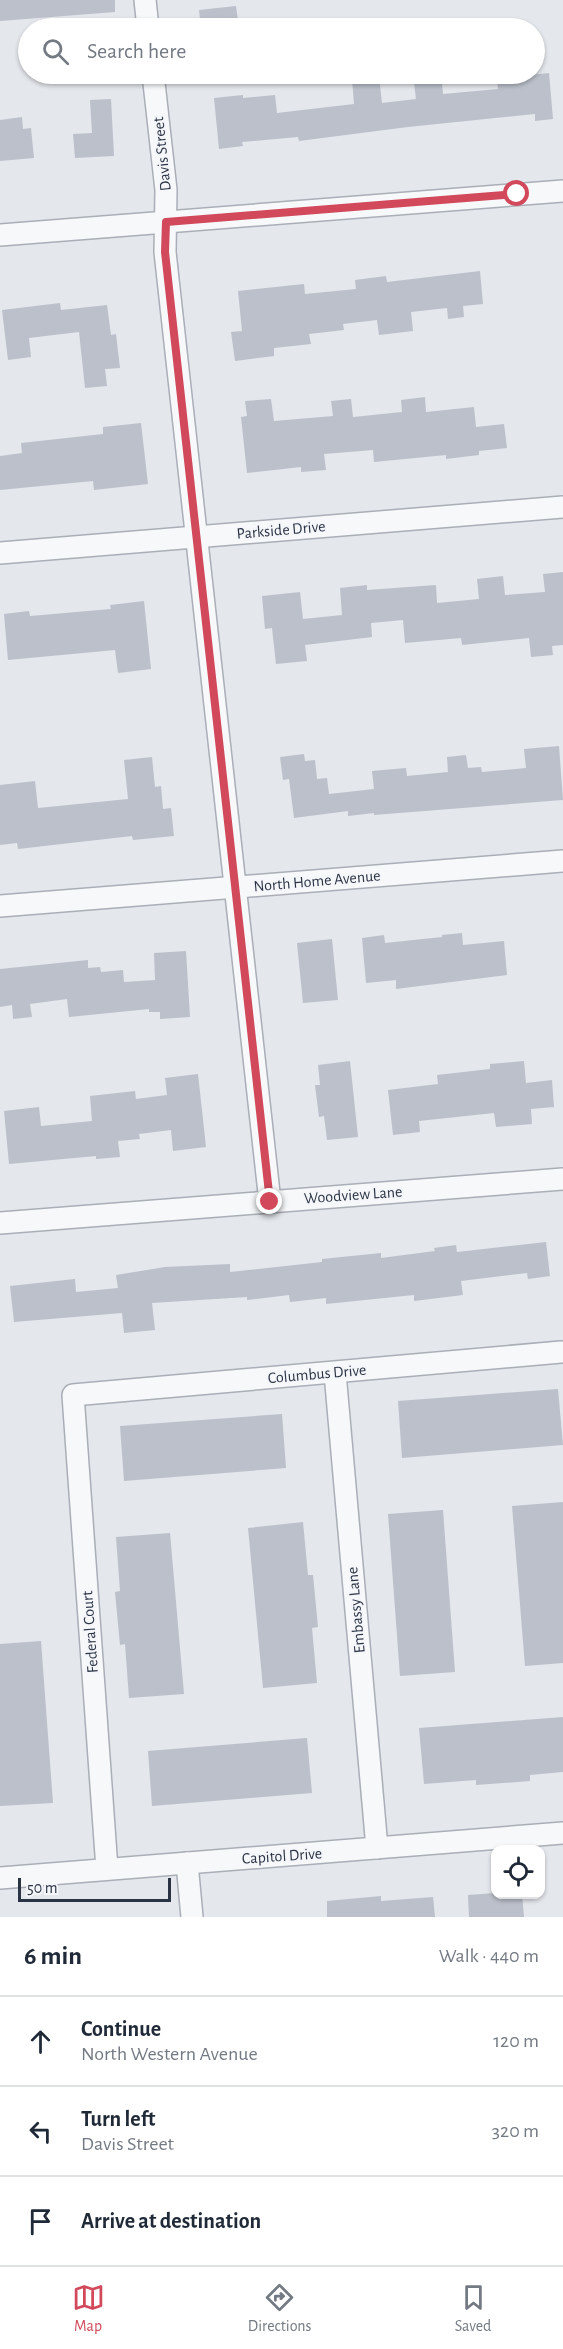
<!DOCTYPE html>
<html lang="en">
<head>
<meta charset="utf-8">
<style>
  :root { --surface:#fff; --page:#f2f2f3; --text:#1f2937; --muted:#747a83; --line:#e0e1e3; --accent:#d1495b }
  body { margin:0; font-family:"Alegreya Sans",sans-serif; background:var(--page); color:var(--text) }
  .controls { position:absolute; right:18px; bottom:18px; display:grid; overflow:hidden; border-radius:12px; box-shadow:0 2px 4px #0004 }
  .controls button { width:54px; height:54px; display:grid; place-items:center; padding:0; border:0; border-bottom:2px solid var(--line); background:var(--surface); color:var(--text); font:30px sans-serif }
  .scale { position:absolute; left:18px; bottom:15px; width:153px; box-sizing:border-box; padding-left:6px; border:3px solid #2b3445; border-top:0; font-size:16px; line-height:21px; white-space:nowrap; color:#2b3445; -webkit-text-stroke:4px #f4f6f9; paint-order:stroke }
  .stop { position:absolute; width:18px; height:18px; margin:-14px; border:4px solid #d1495b; border-radius:50%; background:#fff }
  .stop.end { background:#d1495b; border-color:#fff; box-shadow:0 2px 6px #0008 }
  .list { margin:0; padding:0; list-style:none }
  h2 { display:flex; justify-content:space-between; align-items:center; height:78px; margin:0; padding:0 24px; font-size:26px }
  h2 small { font-size:20px; font-weight:400; color:var(--muted) }
  .list li { display:grid; grid-template-columns:39px 1fr auto; gap:18px; align-items:center; box-sizing:border-box; height:90px; padding:0 24px; border-top:2px solid var(--line) }
  .list b { display:block; font-size:22px; white-space:nowrap }
  .list p { margin:0; font-size:20px; white-space:nowrap; color:var(--muted) }
  .list em { font-size:20px; font-style:normal; color:var(--muted) }
  .icon { flex:none; width:33px; height:33px; fill:none; stroke:currentColor; stroke-width:2; stroke-linecap:round; stroke-linejoin:round }
  .map { position:relative; flex:none; width:563px; height:1917px; overflow:hidden }
  .search { position:absolute; background:var(--surface); box-shadow:0 2px 4px #0004; left:18px; right:18px; top:18px; height:66px; display:flex; align-items:center; gap:15px; box-sizing:border-box; padding:0 21px; border-radius:33px; color:var(--muted); font-size:22px }
  .sheet { height:348px; background:var(--surface) }
  nav { display:flex; justify-content:space-around; align-items:center; box-sizing:border-box; height:84px; border-top:2px solid var(--line); background:var(--surface); font-size:16px; color:var(--muted) }
  nav a { display:grid; justify-items:center; gap:3px }
  nav .on { color:var(--accent) }
  .map>svg:first-child { display:block }
  .building { fill:#bbc0ca }
  .lines { fill:none; stroke-linecap:round; stroke-linejoin:round }
  .minor-casing { stroke:#a9aeb7; stroke-width:24 }
  .minor { stroke:#f7f8fa; stroke-width:21 }
  .route { stroke:#d1495b; stroke-width:8 }
  .labels { text-anchor:middle; dominant-baseline:central; stroke-width:4.5; stroke-linejoin:round; paint-order:stroke }
  .street-label { font-size:16px; fill:#2b3445; stroke:#f4f6f9 }
</style>
</head>
<body>
<div class="map">
<svg width="563" height="1917" viewBox="0 0 563 1917">
  <rect width="100%" height="100%" fill="#e4e7ec"/>
  <!-- building -->
  <g class="building">
    <path d="M0 0H115V12L0 21Z"/>
    <path d="M236 6 239 28H201L199 10Z"/>
    <path d="M549 73 553 119 535 121V114L408 127 299 141 298 137 242 142 243 146 219 149 214 98 243 95V98L275 95 277 113 354 104 352 79 379 76 382 103 416 99 413 74H441L443 94 498 89 497 78Z"/>
    <path d="M111 99 114 156 75 158 73 134 92 133 90 100Z"/>
    <path d="M22 117 23 129 31 128 34 158 0 161V120Z"/>
    <path d="M480 271 483 304 463 306 464 317 448 319 447 308 411 312 413 331 379 335 377 320 343 324 344 330 309 334 311 344 274 348V356L235 361 231 332 242 331 238 291 304 284 305 294 356 289 355 280 386 276 387 282Z"/>
    <path d="M60 303 61 310 107 305 111 335 116 334 120 368 105 369 107 386 85 388 79 332 29 338 31 357 8 360 2 310Z"/>
    <path d="M425 397 426 412 474 407 476 427 504 424 507 448 479 451V455L446 459V455L374 462 373 450 324 454 326 470 301 472V467L247 473 241 417 247 416 245 401 271 399 274 421 333 416 331 401 351 399 353 417 402 412 401 400Z"/>
    <path d="M141 423 148 484 94 490 93 481 0 490V456L22 453 21 443 103 434V427Z"/>
    <path d="M563 572V645L552 646 553 655 531 657 529 638 462 645 461 638 405 643 403 620 371 623 372 637 305 645 307 661 276 664 272 628 265 629 262 596 300 592 303 619 342 615 340 588 367 585V590L436 585 437 603 479 599 477 579 503 576 505 595 545 592 543 574Z"/>
    <path d="M144 601 151 669 118 673 115 650 8 660 4 614 29 611 30 616 111 609 110 605Z"/>
    <path d="M559 746 563 800 374 815V813L348 816V811L294 818 289 779 283 780 280 757 304 754 305 761 315 760 317 779 327 778 329 794 374 789 372 771 406 768 407 776 448 772 447 757 466 755 468 768 481 767 482 772 526 768 524 749Z"/>
    <path d="M152 757 155 787 161 786 163 809 171 808 174 836 133 840 132 836 18 849 17 843 0 845V785L35 781 38 808 128 799 124 760Z"/>
    <path d="M462 933 463 945 504 941 507 975 396 989V980L366 983 362 938 384 935 385 943 442 937V935Z"/>
    <path d="M332 939 338 1000 303 1003 297 943Z"/>
    <path d="M186 951 190 1017 160 1019V1012H149V1009L69 1017 67 999 30 1004 32 1017 13 1019 12 1005 0 1007V969L88 960V968L100 967 101 972 123 970 124 982 155 980 154 953Z"/>
    <path d="M350 1061 358 1137 327 1140 324 1116 319 1117 315 1085H320L318 1065Z"/>
    <path d="M524 1061 526 1083 552 1080 554 1107 531 1109 532 1124 496 1127 494 1113 419 1121 420 1132 393 1135 388 1090 438 1084 437 1075 490 1069V1064Z"/>
    <path d="M198 1074 206 1147 173 1151 171 1130 139 1134 140 1139 118 1141 120 1157 96 1159V1156L9 1164 4 1111 39 1107 41 1126 92 1121 90 1096 135 1091 136 1099 167 1095 165 1078Z"/>
    <path d="M546 1242 550 1276 528 1279 527 1273 461 1281 463 1295 414 1301V1295L326 1304V1298L290 1302 289 1295 247 1300V1297L152 1303 155 1330 124 1333 122 1313 14 1322 10 1286 75 1279 76 1292 118 1288 116 1275 165 1267 230 1264V1272L322 1262V1259L381 1253V1258L435 1251 434 1248 456 1245 457 1252Z"/>
    <path d="M558 1389 563 1445 402 1458 398 1401Z"/>
    <path d="M282 1414 286 1468 124 1481 120 1426Z"/>
    <path d="M563 1502V1663L525 1666 512 1506Z"/>
    <path d="M443 1510 455 1672 400 1676 388 1514Z"/>
    <path d="M303 1522 308 1575H313L318 1627 312 1628 317 1683 263 1688 248 1528Z"/>
    <path d="M170 1533 184 1694 129 1698 125 1644 120 1645 115 1592 120 1591 116 1537Z"/>
    <path d="M41 1641 53 1803 0 1806V1644Z"/>
    <path d="M563 1717V1772L530 1775V1781L476 1785V1780L424 1784 419 1728Z"/>
    <path d="M307 1738 312 1793 152 1806 148 1751Z"/>
    <path d="M495 1893 522 1894 524 1917H469L468 1895Z"/>
    <path d="M381 1896V1901L433 1897 435 1917H327V1901Z"/>
  </g>
  <g class="lines">
    <!-- minor casing -->
    <g class="minor-casing">
      <g id="minor">
        <path d="M145 0 148 28"/>
        <path d="M153 74 166 190 165 252 270 1202"/>
        <path d="M0 235 563 191"/>
        <path d="M0 553 563 507"/>
        <path d="M0 906 563 861"/>
        <path d="M0 1223 563 1179"/>
        <path d="M335 1373 377 1848"/>
        <path d="M187 1863 192 1917"/>
        <path d="M107 1869 73 1395 561 1352"/>
        <path d="M0 1878 563 1833"/>
      </g>
    </g>
    <!-- minor -->
    <use href="#minor" class="minor"/>
  </g>
  <g class="lines">
    <!-- route -->
    <path class="route" d="M270 1202 165 252 166 222 517 194"/>
  </g>
  <g class="labels">
    <!-- street labels -->
    <g class="street-label">
      <text transform="translate(162 154) rotate(-96)">Davis Street</text>
      <text transform="translate(281 530) rotate(-5)">Parkside Drive</text>
      <text transform="translate(317 881) rotate(-5)">North Home Avenue</text>
      <text transform="translate(353 1195) rotate(-4)">Woodview Lane</text>
      <text transform="translate(317 1374) rotate(-5)">Columbus Drive</text>
      <text transform="translate(356 1610) rotate(-95)">Embassy Lane</text>
      <text transform="translate(90 1632) rotate(-94)">Federal Court</text>
      <text transform="translate(282 1856) rotate(-4)">Capitol Drive</text>
    </g>
  </g>
</svg>
<div class="controls">
<button><svg class="icon" aria-label="locate" viewBox="0 0 24 24"><circle cx="12" cy="12" r="6"/><path d="M12 2v4M12 18v4M2 12h4M18 12h4"/></svg></button>
</div>
<div class="scale">50 m</div>
<div class="stop" style="left:517px;top:194px"></div>
<div class="stop end" style="left:270px;top:1202px"></div>
<div class="search"><svg class="icon" aria-label="search" viewBox="0 0 24 24"><circle cx="10" cy="10" r="6"/><path d="M15 15l6 6"/></svg>Search here</div>
</div>
<section class="sheet">
<h2>6 min<small>Walk · 440 m</small></h2>
<ul class="list">
<li><svg class="icon" aria-label="ahead" viewBox="0 0 24 24"><path d="M12 20V5M6 11l6-6 6 6"/></svg><div><b>Continue</b><p>North Western Avenue</p></div><em>120 m</em></li>
<li><svg class="icon" aria-label="left" viewBox="0 0 24 24"><path d="M17 20v-9H6M10 6l-5 5 5 5"/></svg><div><b>Turn left</b><p>Davis Street</p></div><em>320 m</em></li>
<li><svg class="icon" aria-label="arrive" viewBox="0 0 24 24"><path d="M6 21V4h12l-3 4 3 4H6"/></svg><div><b>Arrive at destination</b></div></li>
</ul>
</section>
<nav>
<a class="on"><svg class="icon" aria-label="map" viewBox="0 0 24 24"><path d="M3 6l6-2 6 2 6-2v14l-6 2-6-2-6 2zM9 4v14M15 6v14"/></svg>Map</a>
<a><svg class="icon" aria-label="directions" viewBox="0 0 24 24"><path d="M12 3l9 9-9 9-9-9zM9 14v-3h6M13 9l2 2-2 2"/></svg>Directions</a>
<a><svg class="icon" aria-label="saved" viewBox="0 0 24 24"><path d="M7 4h10v16l-5-4-5 4z"/></svg>Saved</a>
</nav>
</body>
</html>
